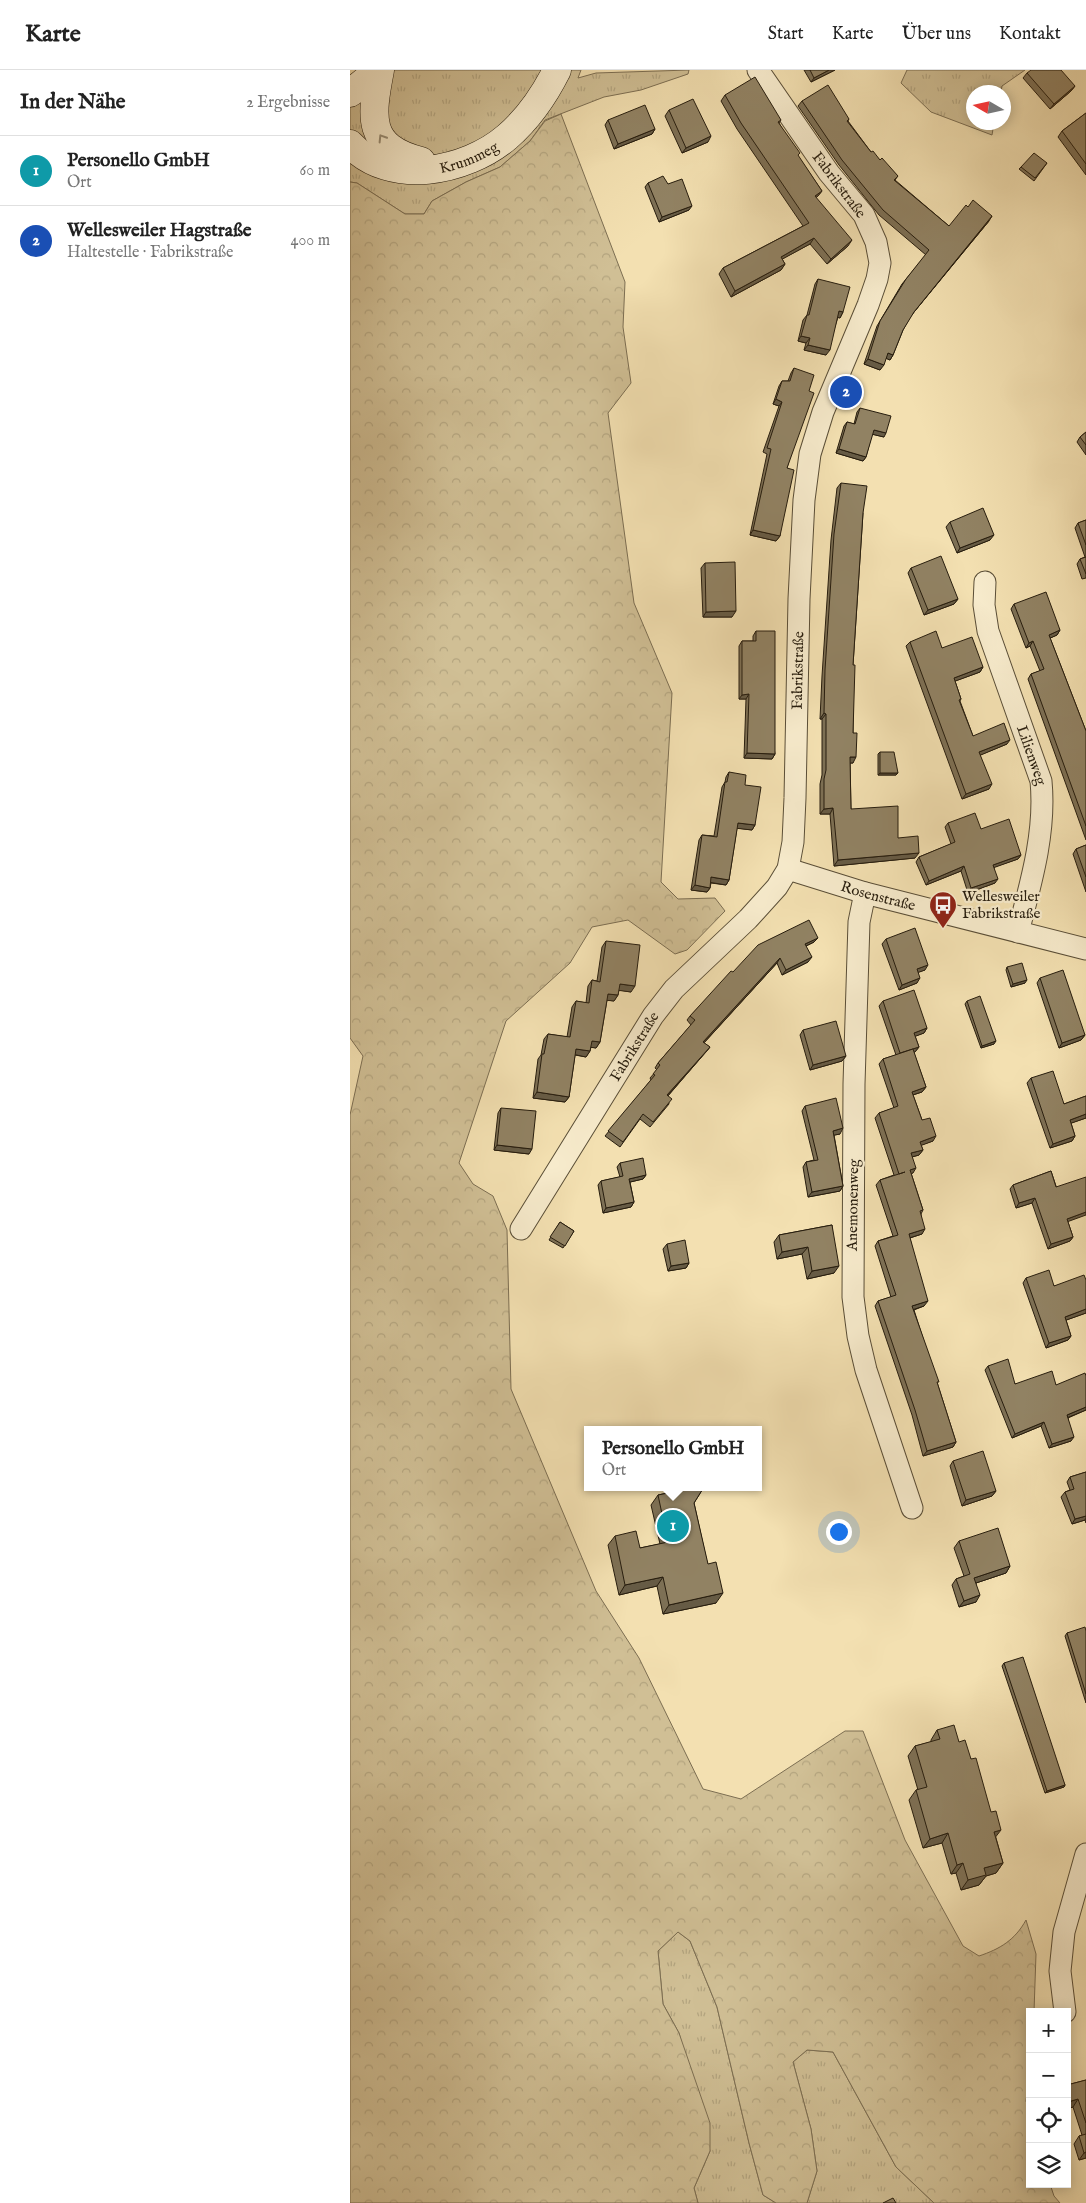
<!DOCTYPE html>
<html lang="de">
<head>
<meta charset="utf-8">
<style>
  :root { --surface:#fff; --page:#f2f2f2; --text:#222; --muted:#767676; --line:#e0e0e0; --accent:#ea580c }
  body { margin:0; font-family:"IM FELL English",serif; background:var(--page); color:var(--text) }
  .controls { position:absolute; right:15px; bottom:15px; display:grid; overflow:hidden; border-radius:0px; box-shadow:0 2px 12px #0003 }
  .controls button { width:45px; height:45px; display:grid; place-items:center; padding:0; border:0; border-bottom:1px solid var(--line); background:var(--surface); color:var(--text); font:25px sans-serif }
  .compass { position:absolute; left:616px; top:15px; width:45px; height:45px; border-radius:50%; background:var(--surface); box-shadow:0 2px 12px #0003; rotate:279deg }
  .you { position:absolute; left:488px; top:1461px; width:18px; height:18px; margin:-12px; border:4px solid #fff; border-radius:50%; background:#1a73e8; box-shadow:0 0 0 8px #1a73e833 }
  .badge { display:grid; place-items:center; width:32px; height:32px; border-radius:50%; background:var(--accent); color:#fff; font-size:16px; font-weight:700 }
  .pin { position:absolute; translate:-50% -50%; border:2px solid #fff; box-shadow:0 1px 5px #0006 }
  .popup { position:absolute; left:234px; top:1356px; width:178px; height:65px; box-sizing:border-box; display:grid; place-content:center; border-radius:0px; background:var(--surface); filter:drop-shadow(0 1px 4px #0005); font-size:16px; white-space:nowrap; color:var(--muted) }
  .popup b { font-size:19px; color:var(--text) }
  .popup::after { content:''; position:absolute; left:50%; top:100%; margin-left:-10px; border:10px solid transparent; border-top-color:var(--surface) }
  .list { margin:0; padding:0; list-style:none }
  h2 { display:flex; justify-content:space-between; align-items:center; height:65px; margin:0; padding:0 20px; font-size:21px }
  h2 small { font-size:16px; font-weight:400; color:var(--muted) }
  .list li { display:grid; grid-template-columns:32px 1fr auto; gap:15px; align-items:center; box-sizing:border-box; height:70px; padding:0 20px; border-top:1px solid var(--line) }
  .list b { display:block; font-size:19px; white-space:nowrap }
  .list p { margin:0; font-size:16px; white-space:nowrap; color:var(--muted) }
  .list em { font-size:16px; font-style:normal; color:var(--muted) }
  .icon { flex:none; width:28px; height:28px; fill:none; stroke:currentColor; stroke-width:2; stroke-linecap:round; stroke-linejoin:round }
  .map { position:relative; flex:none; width:736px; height:2133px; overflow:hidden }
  header { display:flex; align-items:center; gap:30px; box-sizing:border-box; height:70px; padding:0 25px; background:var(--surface); border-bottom:1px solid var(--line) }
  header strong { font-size:24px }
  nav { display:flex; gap:28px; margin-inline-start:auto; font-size:18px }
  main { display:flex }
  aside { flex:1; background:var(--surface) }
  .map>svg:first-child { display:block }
  .grass { fill:url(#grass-tufts); stroke:#7c6e52 }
  .forest { fill:url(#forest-crowns); stroke:#7c6e52 }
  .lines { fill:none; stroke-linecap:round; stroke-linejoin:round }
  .minor-casing { stroke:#5a4e37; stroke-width:23 }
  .secondary-casing { stroke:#271d0e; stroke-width:29 }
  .minor { stroke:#f7ebcc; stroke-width:21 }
  .secondary { stroke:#f7ebcc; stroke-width:28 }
  .wall { fill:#7d7055; stroke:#271d0e }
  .shaded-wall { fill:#665b45; stroke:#271d0e }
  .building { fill:#918263; stroke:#271d0e }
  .oneway { stroke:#998e76 }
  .labels { text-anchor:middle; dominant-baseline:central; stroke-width:4.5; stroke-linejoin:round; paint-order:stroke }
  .street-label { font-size:15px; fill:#271d0e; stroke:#f7ebcc }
  .poi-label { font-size:15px; fill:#271d0e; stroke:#f7ebcc; text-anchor:start }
</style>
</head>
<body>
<header>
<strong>Karte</strong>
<nav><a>Start</a><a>Karte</a><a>Über uns</a><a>Kontakt</a></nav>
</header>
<main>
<aside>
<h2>In der Nähe<small>2 Ergebnisse</small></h2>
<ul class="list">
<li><span class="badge" style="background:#0f9aa8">1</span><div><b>Personello GmbH</b><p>Ort</p></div><em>60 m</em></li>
<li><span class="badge" style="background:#1a4fb4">2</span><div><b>Wellesweiler Hagstraße</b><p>Haltestelle · Fabrikstraße</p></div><em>400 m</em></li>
</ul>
</aside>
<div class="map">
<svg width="736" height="2133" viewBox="0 0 736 2133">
  <defs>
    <pattern id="grass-tufts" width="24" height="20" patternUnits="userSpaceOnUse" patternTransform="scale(1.25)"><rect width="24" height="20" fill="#d0bf95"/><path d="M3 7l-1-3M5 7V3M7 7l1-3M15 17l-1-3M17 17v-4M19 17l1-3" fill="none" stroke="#b3a47f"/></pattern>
    <pattern id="forest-crowns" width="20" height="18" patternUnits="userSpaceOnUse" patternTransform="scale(1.25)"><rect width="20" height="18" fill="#d0bf95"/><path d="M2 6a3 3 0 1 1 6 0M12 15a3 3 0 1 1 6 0" fill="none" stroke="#b3a47f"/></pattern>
  </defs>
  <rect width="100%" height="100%" fill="#f3e0b1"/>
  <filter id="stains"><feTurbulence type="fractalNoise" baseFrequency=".004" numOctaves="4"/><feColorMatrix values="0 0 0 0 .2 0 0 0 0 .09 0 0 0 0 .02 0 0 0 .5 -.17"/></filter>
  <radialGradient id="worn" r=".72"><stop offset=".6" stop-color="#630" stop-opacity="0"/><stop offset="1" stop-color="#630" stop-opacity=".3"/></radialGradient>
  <!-- grass -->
  <g class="grass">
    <path d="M31 0H231L228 8 246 3 339 0 338 4 291 20 254 27 195 50 180 71 150 97 116 112 82 131 74 144H55L7 113 0 112V25Z"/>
    <path d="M557 0H675L652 16 651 22H624V52L644 53 642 65 581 42 551 13Z"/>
    <path d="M328 1862 340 1871 367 1937 399 2073 413 2125 426 2133H348L344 2118 360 2081 329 1963 313 1934 308 1881Z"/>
    <path d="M457 1980 483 1982 546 2097 584 2133H457L467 2101 461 2059 443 1992Z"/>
  </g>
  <!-- forest -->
  <path class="forest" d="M211 44 275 212 273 257 281 313 258 343 284 533 322 623 311 812 328 829 365 828 375 841 337 880 325 884 278 850 242 857 220 893 156 951 109 1093 123 1114 143 1126 157 1160 161 1319 246 1521 289 1588 353 1719 391 1729 495 1661H513L555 1770 613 1876 629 1886C650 1879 665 1870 676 1850L686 1884 684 1942H680V1995L676 2031 680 2043V2114H700L704 2126 710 2133H584L546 2097 483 1982 457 1980 443 1992 461 2059 467 2101 457 2133H426L413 2125 399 2073 367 1937 340 1871 328 1862 308 1881 313 1934 329 1963 360 2053V2081L344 2118 348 2133H0V1045L13 986 0 968V112L7 113 55 144H74L82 131 116 112 150 97 180 71 195 51Z"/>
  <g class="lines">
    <!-- minor casing -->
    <g class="minor-casing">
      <g id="minor">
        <path id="s1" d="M635 512 634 535 638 561 691 711C696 762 681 813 668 862"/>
        <path id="s2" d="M438 799 515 823 736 879"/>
        <path d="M515 823 509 852 504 1014 503 1227 508 1266 516 1300 562 1438"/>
        <path id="s3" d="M171 1159 303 946 324 919 398 849 427 817 438 799 443 772 445 728 449 529 454 430 460 384 473 342 518 235 527 209 530 193 526 172 514 145 479 103 408 0"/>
        <path d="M715 1942 710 1901 714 1862 736 1784"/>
      </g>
    </g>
    <!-- secondary casing -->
    <g class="secondary-casing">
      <g id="secondary">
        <path d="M30 0C21 47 16 77 71 91"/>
        <path d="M0 23 29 0"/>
        <path id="s4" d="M0 74C40 117 116 102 157 67 179 48 194 26 207 0"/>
      </g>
    </g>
    <!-- minor -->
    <use href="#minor" class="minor"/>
    <!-- secondary -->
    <use href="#secondary" class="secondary"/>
  </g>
  <!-- wall -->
  <g class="wall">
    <path d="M454 0H485L461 12Z"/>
    <path d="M677 3 725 16 721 21 700 39 673 8Z"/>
    <path d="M375 25 431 50 429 53 448 86 472 121 466 128 498 176 477 194 460 174 432 189 435 194 431 200 381 227 369 204 373 198 453 156 387 59 371 31Z"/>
    <path d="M452 31 499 49 498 51 521 82 548 106 545 110 599 156 639 151 562 244 553 260 543 285 540 290 536 288 530 300 514 294 527 256 552 214 576 185 529 145 489 95 448 36Z"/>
    <path d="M319 40 358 72 332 83 315 46Z"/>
    <path d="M736 43V105L708 67 712 61Z"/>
    <path d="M258 50 305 59 302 64 264 79 255 55Z"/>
    <path d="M697 93 684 111 669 99 671 97Z"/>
    <path d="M298 113 318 114 339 140 309 152 295 117Z"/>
    <path d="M468 209 493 242 490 248 488 247 476 285 454 280 456 273 448 271 453 250 457 245 465 214Z"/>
    <path d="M444 298 459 321 437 398 430 466 426 471 400 465 417 384 413 382 429 336 423 334 429 316 432 311H438L441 303Z"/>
    <path d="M510 338 534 367 522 364 516 387 513 391 486 383 494 356 497 352 504 354 507 342Z"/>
    <path d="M736 362V385L727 372 730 367Z"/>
    <path d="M491 413 513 443 503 595V693H500L501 739 548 768 565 788 484 796 480 744H470V714L472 705V649H470L472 606 481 470 487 418Z"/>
    <path d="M736 450V508L732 509 727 494 730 489 735 487 725 458 728 453Z"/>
    <path d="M600 452 640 470 607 483 596 457Z"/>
    <path d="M355 493 382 547H353L351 498Z"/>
    <path d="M561 498 608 529 604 534 574 545 558 503Z"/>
    <path d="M664 534 710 560 707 565 700 568 736 661V770L678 609 681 604 690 601 680 576 676 578 661 539Z"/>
    <path d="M406 561 425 684 422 689 394 688 396 629H389V576L392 571H403V566Z"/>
    <path d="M560 572 592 578 633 597 630 602 605 611 611 629 610 631 623 666 657 674 630 685 639 719 612 729 556 576Z"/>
    <path d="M530 682 548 703 546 705H528V684Z"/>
    <path d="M379 702 395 715 405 755 402 760 387 758 379 810 376 815 361 813 360 818 357 822 341 820 349 770 352 765 364 766 372 717 375 712 376 707Z"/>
    <path d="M598 753 631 759 671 785 668 789 644 797 645 813 618 823 611 801 576 815 566 792 569 787 601 774 595 757Z"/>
    <path d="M736 775V822L723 784 726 779Z"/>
    <path d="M536 869 575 900 568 902 567 913 549 920 532 874Z"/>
    <path d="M256 871 281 922 269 920 268 925 264 931 257 930 250 972 246 978 241 977 240 981 236 987 225 985 219 1027 215 1032 183 1028 188 989 191 985 194 969 198 964 217 967 222 937 226 931 236 933 238 916 242 910 247 911 252 877Z"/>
    <path d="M464 872 456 876 458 892 432 905 427 893 354 973 360 977 318 1026 319 1034 300 1057 290 1049 270 1077 255 1066 301 1010 300 1008 307 1000 305 998 308 993 341 955 337 950 340 946 383 902Z"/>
    <path d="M657 897 675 913 661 917 656 900Z"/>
    <path d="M690 908 735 965 731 970 709 978 687 913Z"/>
    <path d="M533 931 577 958 574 963 565 966 569 977 564 983 576 1017 572 1022 563 1025 572 1050 583 1071 571 1075 573 1080 569 1085 562 1087 563 1103H561L573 1140 571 1144 572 1164 560 1168 574 1236 564 1240 606 1372 603 1377 573 1386 562 1345 525 1236 528 1231 541 1227 525 1176 528 1171 543 1166 526 1115 530 1110 544 1105 525 1048 529 1043 544 1038 529 994 533 989 546 985 529 936Z"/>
    <path d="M617 931 644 974 631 978 615 934Z"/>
    <path d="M453 960 496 986 492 991 460 1000 450 965Z"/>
    <path d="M681 1008 714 1034 736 1026V1048L721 1053 725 1066 722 1071 700 1078 677 1013Z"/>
    <path d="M455 1036 490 1064 484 1065 493 1116 490 1121 458 1127 453 1097 456 1092 464 1090 452 1041Z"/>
    <path d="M151 1038 179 1084 144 1080 148 1043Z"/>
    <path d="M270 1093 296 1105 293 1109 280 1112 284 1132 281 1137 253 1143 248 1115 251 1111 270 1107 267 1097Z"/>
    <path d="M701 1101 723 1167 720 1171 698 1179 682 1133 666 1138 660 1119 663 1115Z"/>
    <path d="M210 1152 224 1161 213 1178 199 1170Z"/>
    <path d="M482 1155 484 1203 457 1209 452 1184 427 1189 424 1172 429 1165Z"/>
    <path d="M317 1174 339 1193 336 1198 318 1201 313 1179Z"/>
    <path d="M676 1208 704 1216 736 1210V1243L716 1250 721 1266 718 1270 696 1278 673 1213Z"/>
    <path d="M638 1296 665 1314 706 1315 736 1340 718 1348 721 1371 699 1378 691 1356 662 1368 635 1300Z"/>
    <path d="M603 1391 646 1421 642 1426 612 1436 600 1396Z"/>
    <path d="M736 1402V1453L735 1450 722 1454 711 1427 715 1422 720 1420 717 1412 720 1407Z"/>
    <path d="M321 1417H354L344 1433 366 1533 313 1544 307 1516 269 1525 258 1475 265 1466 290 1478 310 1474 301 1435 308 1425 317 1423Z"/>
    <path d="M609 1471 660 1496 656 1503 626 1513V1532L609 1537 602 1515 606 1509 614 1506 604 1478Z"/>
    <path d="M736 1561V1633L715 1566 717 1563Z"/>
    <path d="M654 1593 715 1715 714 1717 695 1723 652 1596Z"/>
    <path d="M587 1660 609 1672 621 1689 646 1768 653 1793 646 1803 636 1806 629 1815 611 1820 606 1803 601 1804 592 1773 573 1778 559 1730 566 1720H568L558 1686 565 1676 581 1672V1670Z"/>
    <path d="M736 2010V2088L729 2090 724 2074 729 2066 732 2065 723 2037 717 2039V2015Z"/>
  </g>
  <!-- shaded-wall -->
  <g class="shaded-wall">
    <path d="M479 0H485L461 12 464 8Z"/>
    <path d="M725 16 721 21 700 39 704 34Z"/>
    <path d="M305 59 302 64 264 79 268 74Z"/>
    <path d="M361 66 358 72 332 83 336 78Z"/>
    <path d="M472 121 468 126 461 131 465 126Z"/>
    <path d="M342 136 339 140 309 152 312 147Z"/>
    <path d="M642 146 639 151 560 247 564 242Z"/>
    <path d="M464 168 460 174 427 192 431 187Z"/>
    <path d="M502 170 498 176 477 194 481 189Z"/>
    <path d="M435 194 431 200 381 227 385 221Z"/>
    <path d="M489 241 493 242 490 248 485 247Z"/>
    <path d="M451 266 460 268 456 273 448 271Z"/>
    <path d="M458 275 480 280 476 285 454 280Z"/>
    <path d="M538 283 543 285 540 290 535 288Z"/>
    <path d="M518 289 534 295 530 300 514 294Z"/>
    <path d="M426 329 432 332 429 336 423 334Z"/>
    <path d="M524 360 536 363 534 367 521 364Z"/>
    <path d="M489 379 516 387 513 391 486 383Z"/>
    <path d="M403 460 430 466 426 471 400 465Z"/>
    <path d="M644 465 640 470 607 483 610 478Z"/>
    <path d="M608 529 604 534 574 545 578 540Z"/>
    <path d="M386 541 382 547H353L356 542Z"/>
    <path d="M710 560 707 565 696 570 699 565Z"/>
    <path d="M683 571 680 576 676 578 679 573Z"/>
    <path d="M633 597 630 602 600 613 604 608Z"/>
    <path d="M399 624 396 629H389L392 625Z"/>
    <path d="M474 643 476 644 472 649H470Z"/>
    <path d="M660 670 657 674 626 687 629 682Z"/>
    <path d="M397 683 425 684 422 689 394 688Z"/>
    <path d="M500 687H506L503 693H497Z"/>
    <path d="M530 703H548L546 705H528Z"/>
    <path d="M642 714 639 719 612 729 616 724Z"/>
    <path d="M483 738 480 744H470L474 739Z"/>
    <path d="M388 753 405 755 402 760 384 758Z"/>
    <path d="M569 783 565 788 484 796 488 790Z"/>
    <path d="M671 785 668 789 640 799 643 795Z"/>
    <path d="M614 796 611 801 576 815 579 811Z"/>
    <path d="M361 807 379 810 376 815 358 812Z"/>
    <path d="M648 809 645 813 618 823 621 818Z"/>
    <path d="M345 815 360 818 357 822 341 820Z"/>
    <path d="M468 868 464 872 452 878 455 874Z"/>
    <path d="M462 887 458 892 432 905 436 900Z"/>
    <path d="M430 888 427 893 350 977 353 972Z"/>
    <path d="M578 895 575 900 564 904 567 899Z"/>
    <path d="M570 908 567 913 549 920 552 915Z"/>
    <path d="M677 910 675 913 661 917 663 914Z"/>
    <path d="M270 914 285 916 281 922 266 920Z"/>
    <path d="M258 924 268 925 264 931 254 930Z"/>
    <path d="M577 958 574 963 561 968 564 963Z"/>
    <path d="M735 965 731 970 709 978 712 973Z"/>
    <path d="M242 971 250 972 246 978 238 977Z"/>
    <path d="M646 971 644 974 631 978 632 976Z"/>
    <path d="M360 977 356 982 314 1030 317 1025Z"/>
    <path d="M569 977 565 982 547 988 550 983Z"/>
    <path d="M226 979 240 981 236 987 222 984Z"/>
    <path d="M496 986 492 991 460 1000 463 995Z"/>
    <path d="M576 1017 572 1022 559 1026 562 1022Z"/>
    <path d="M187 1022 219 1027 215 1032 183 1028Z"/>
    <path d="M736 1044V1048L716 1055 720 1050Z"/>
    <path d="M493 1058 490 1064 480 1066 483 1061Z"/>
    <path d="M586 1066 583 1071 567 1077 570 1072Z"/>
    <path d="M725 1066 722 1071 700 1078 703 1074Z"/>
    <path d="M147 1075 182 1079 179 1084 144 1080Z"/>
    <path d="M573 1080 569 1085 558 1088 561 1083Z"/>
    <path d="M566 1098 563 1103 557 1105 560 1100Z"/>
    <path d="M296 1105 293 1109 276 1113 279 1109Z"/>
    <path d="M493 1116 490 1121 458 1127 462 1122Z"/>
    <path d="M685 1128 682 1133 666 1138 669 1133Z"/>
    <path d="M284 1132 281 1137 253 1143 256 1138Z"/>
    <path d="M736 1142V1145L714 1153 717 1149Z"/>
    <path d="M575 1159 572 1164 556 1169 559 1164Z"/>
    <path d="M723 1167 720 1171 698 1179 701 1174Z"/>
    <path d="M458 1177 452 1184 427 1189 432 1182Z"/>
    <path d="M339 1193 336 1198 318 1201 321 1196Z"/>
    <path d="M489 1196 484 1203 457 1209 462 1201Z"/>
    <path d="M578 1231 574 1236 559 1241 562 1236Z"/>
    <path d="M736 1239V1243L711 1252 715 1247Z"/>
    <path d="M721 1266 718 1270 696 1278 699 1273Z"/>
    <path d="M736 1337V1340L714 1349 717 1345Z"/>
    <path d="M694 1352 691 1356 662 1368 665 1364Z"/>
    <path d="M724 1367 721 1371 699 1378 702 1374Z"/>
    <path d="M606 1372 603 1377 573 1386 577 1381Z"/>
    <path d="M646 1421 642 1426 612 1436 616 1430Z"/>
    <path d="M736 1446V1448L735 1450 722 1454 725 1449Z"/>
    <path d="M660 1496 656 1503 620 1515 624 1508Z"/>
    <path d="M313 1507 307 1516 269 1525 275 1515Z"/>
    <path d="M373 1523 366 1533 313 1544 319 1535Z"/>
    <path d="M630 1525 626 1532 609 1537 614 1531Z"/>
    <path d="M715 1715 714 1717 695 1723 697 1721Z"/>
    <path d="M651 1760 644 1769V1762Z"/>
    <path d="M598 1763 592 1773 573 1778 580 1769Z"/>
    <path d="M613 1793 606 1803 601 1804 607 1795Z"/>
    <path d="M653 1793 646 1803 636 1806 629 1815 611 1820 618 1810 634 1798Z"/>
    <path d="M728 2029 723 2037 717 2039V2034L718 2032Z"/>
    <path d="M736 2082V2088L729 2090 734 2083Z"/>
  </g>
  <!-- building -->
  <g class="building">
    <path d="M460 0H479L464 8Z"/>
    <path d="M681 0H711L725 16 704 34 677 3Z"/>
    <path d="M405 7 431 50 428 52 450 83 448 85 472 121 465 126 502 170 481 189 464 168 431 187 435 194 385 221 373 198 459 153 391 53 375 25Z"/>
    <path d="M478 15 499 49 497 51 521 82 523 81 530 90 532 88 548 106 544 110 599 156 616 135 618 137 623 130 642 146 564 242 553 260 543 285 538 283 534 295 518 289 530 251 556 209 579 180 533 140 492 90 452 31Z"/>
    <path d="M343 29 361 66 336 78 319 40Z"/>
    <path d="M295 35 305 59 268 74 258 50Z"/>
    <path d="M736 43V94L712 61Z"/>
    <path d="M684 83 697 93 685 108 671 97Z"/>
    <path d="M313 106 318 114 332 109 342 136 312 147 298 113Z"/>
    <path d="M468 209 500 217 493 242 489 241 480 280 458 275 460 268 451 266 457 245H459Z"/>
    <path d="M444 298 464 305 459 321 464 323 437 398 444 400 430 466 403 460 421 379 417 378 432 332 426 329 432 311H440Z"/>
    <path d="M510 338 541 346 536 363 524 360 516 387 489 379 497 352 505 354Z"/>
    <path d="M736 362V375L730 367Z"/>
    <path d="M491 413 517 416 513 443 503 595H505L503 663H507L506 687H500L501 739 548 736V768L568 766 569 783 488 790 483 738 474 739V709L476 700V644L474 643 475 600 484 464Z"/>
    <path d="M633 438 644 465 610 478 600 452Z"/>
    <path d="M736 450V475L728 453Z"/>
    <path d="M591 486 608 529 578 540 561 498Z"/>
    <path d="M736 487V504L730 489Z"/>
    <path d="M385 492 386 541 356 542 355 493Z"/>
    <path d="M696 522 710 560 699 565 736 661V756L681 604 694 599 683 571 679 573 664 534Z"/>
    <path d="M406 561H425V684L397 683 399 624 392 625V571H406Z"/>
    <path d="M586 561 592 578 622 567 633 597 604 608 611 629 609 630 623 666 654 653 660 670 629 682 642 714 616 724 560 572Z"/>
    <path d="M530 682H544L548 703H530Z"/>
    <path d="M379 702 396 705 395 715 411 717 405 755 388 753 379 810 361 807 360 818 345 815 352 765 367 767 375 712H377Z"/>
    <path d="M625 743 631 759 659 749 671 785 643 795 648 809 621 818 614 796 579 811 569 787 605 772 598 753Z"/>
    <path d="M736 775V807L726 779Z"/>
    <path d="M459 850 468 868 455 874 462 887 436 900 430 888 353 972 360 977 317 1025 322 1029 303 1052 293 1044 273 1072 258 1061 305 1005 303 1004 310 995 308 993 345 950 340 946 381 901 383 902 408 875Z"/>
    <path d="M565 858 578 895 567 899 570 908 552 915 536 869Z"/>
    <path d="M256 871 290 875 285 916 270 914 268 925 258 924 250 972 242 971 240 981 226 979 219 1027 187 1022 192 984H194L198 964 220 967 226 931 239 933 242 910 250 912Z"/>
    <path d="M672 893 677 910 663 914 657 897Z"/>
    <path d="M713 900 735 965 712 973 690 908Z"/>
    <path d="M564 920 577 958 564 963 569 977 550 983 533 931Z"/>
    <path d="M630 926 646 971 632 976 617 931Z"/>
    <path d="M486 951 496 986 463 995 453 960Z"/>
    <path d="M563 979 576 1017 562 1022 572 1050 580 1048 586 1066 570 1072 573 1080 561 1083 566 1098 560 1100 573 1140 570 1141 575 1159 559 1164 578 1231 562 1236 589 1312H587L606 1372 577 1381 565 1340 528 1231 546 1225 528 1171 548 1165 530 1110 555 1102 549 1104 529 1043 548 1036 533 989Z"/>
    <path d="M703 1001 714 1034 736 1026V1044L720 1050 725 1066 703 1074 681 1008Z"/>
    <path d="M486 1028 493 1058 483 1061 493 1116 462 1122 456 1092 468 1090 455 1036Z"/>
    <path d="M151 1038 186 1041 182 1079 147 1075Z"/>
    <path d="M293 1088 296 1105 279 1109 284 1132 256 1138 251 1111 273 1106 270 1093Z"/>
    <path d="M701 1101 706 1117 736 1107V1142L717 1149 723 1167 701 1174 685 1128 669 1133 663 1115Z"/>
    <path d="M210 1152 224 1161 215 1176 200 1167Z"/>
    <path d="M482 1155 489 1196 462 1201 458 1177 432 1182 429 1165Z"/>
    <path d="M335 1170 339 1193 321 1196 317 1174Z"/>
    <path d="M699 1200 704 1216 734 1205 736 1210V1239L715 1247 721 1266 699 1273 676 1208Z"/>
    <path d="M658 1289 665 1314 702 1301 706 1315 735 1303 736 1306V1337L717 1345 724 1367 702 1374 694 1352 665 1364 638 1296Z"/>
    <path d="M633 1381 646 1421 616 1430 603 1391Z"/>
    <path d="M736 1402V1446L725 1449 715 1422 724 1419 720 1407Z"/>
    <path d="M322 1417H354L344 1433 358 1494 366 1492 373 1523 319 1535 313 1507 275 1515 265 1466 286 1461 290 1478 318 1472 308 1425 318 1423Z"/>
    <path d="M648 1458 660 1496 624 1508 630 1525 614 1531 606 1509 620 1504 609 1471Z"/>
    <path d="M735 1557 736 1561V1624L717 1563Z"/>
    <path d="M673 1587 715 1715 697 1721 654 1593Z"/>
    <path d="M604 1655 609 1672 615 1670 621 1689 626 1688 641 1742 646 1741 651 1760 644 1762 653 1793 634 1798 636 1805 618 1810 613 1793 607 1795 598 1763 580 1769 566 1720 577 1717 565 1676 590 1669 587 1660Z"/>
    <path d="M736 2010V2053L728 2029 718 2032 717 2029V2015Z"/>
    <path d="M736 2064V2082L734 2083 729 2066Z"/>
    <path d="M543 2128 546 2133H533Z"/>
  </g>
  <!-- one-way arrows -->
  <defs><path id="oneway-chevron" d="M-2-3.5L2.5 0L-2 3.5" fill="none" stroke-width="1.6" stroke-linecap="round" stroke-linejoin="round" transform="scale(1.25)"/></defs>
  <use class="oneway" href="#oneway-chevron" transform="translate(32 68) rotate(-122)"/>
  <!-- icons -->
  <defs>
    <g id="bus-pin" transform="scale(1.4375)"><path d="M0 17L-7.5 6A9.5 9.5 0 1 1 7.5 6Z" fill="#8f2418" stroke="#f7ebcc"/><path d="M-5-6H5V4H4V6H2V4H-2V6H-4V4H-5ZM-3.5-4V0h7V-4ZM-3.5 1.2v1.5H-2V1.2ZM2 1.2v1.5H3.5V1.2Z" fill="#fff"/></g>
  </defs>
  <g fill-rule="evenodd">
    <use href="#bus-pin" x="593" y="835"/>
  </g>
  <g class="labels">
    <!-- street labels -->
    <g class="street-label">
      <text stroke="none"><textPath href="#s4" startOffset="128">Krummeg</textPath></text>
      <text transform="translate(489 115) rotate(53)">Fabrikstraße</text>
      <text stroke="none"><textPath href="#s3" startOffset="650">Fabrikstraße</textPath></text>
      <text stroke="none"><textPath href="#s1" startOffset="181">Lilienweg</textPath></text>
      <text stroke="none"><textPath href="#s2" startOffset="94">Rosenstraße</textPath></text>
      <text stroke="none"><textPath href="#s3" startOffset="215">Fabrikstraße</textPath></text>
      <text transform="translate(503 1135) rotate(-89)">Anemonenweg</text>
    </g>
    <!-- poi labels -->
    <g class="poi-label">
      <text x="612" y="826">Wellesweiler<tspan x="612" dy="17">Fabrikstraße</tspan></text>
    </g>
  </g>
  <rect width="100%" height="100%" filter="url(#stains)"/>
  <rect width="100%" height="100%" fill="url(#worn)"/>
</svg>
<div class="controls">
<button>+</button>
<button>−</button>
<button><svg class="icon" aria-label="locate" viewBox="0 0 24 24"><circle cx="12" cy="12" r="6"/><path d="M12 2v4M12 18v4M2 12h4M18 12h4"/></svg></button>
<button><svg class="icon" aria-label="layers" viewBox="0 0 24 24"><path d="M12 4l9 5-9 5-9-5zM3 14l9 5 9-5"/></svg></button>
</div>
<svg class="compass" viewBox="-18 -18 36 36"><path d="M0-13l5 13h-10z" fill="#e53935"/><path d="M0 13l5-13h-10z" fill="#767676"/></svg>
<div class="you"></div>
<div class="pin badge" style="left:323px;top:1456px;background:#0f9aa8">1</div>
<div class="popup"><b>Personello GmbH</b>Ort</div>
<div class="pin badge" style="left:496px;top:322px;background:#1a4fb4">2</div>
</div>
</main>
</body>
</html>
